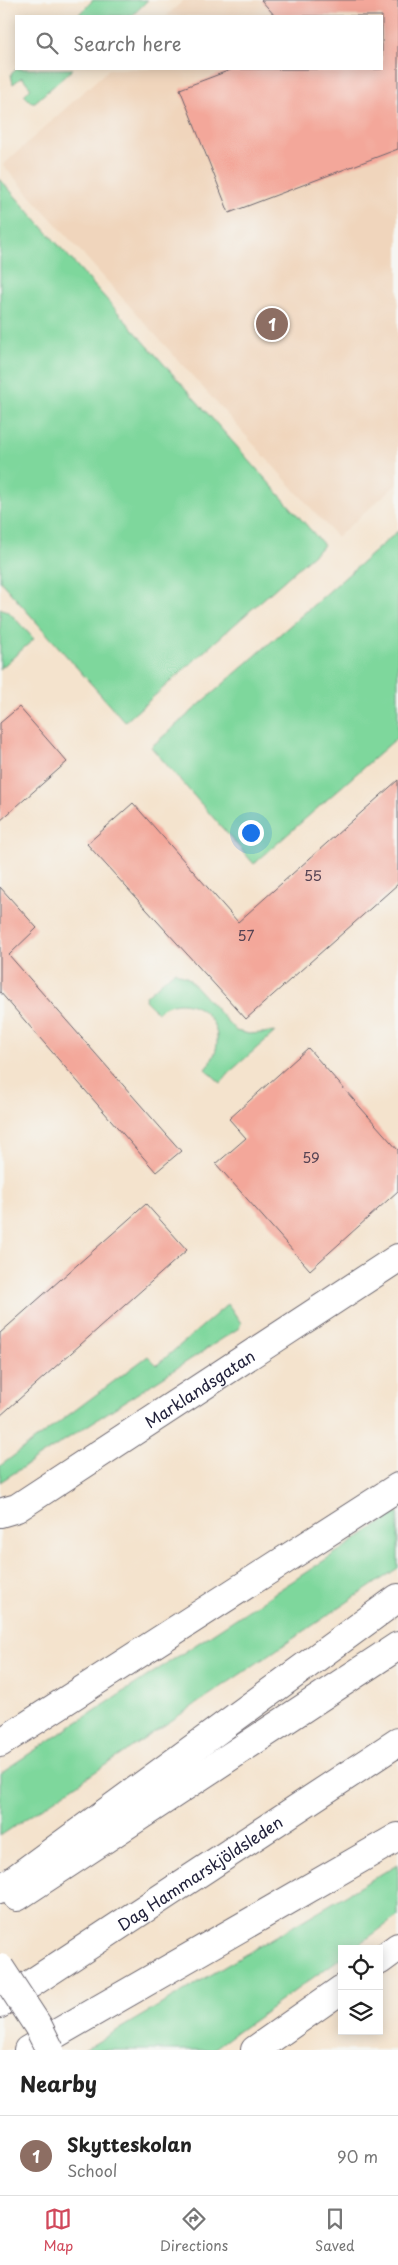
<!DOCTYPE html>
<html lang="en">
<head>
<meta charset="utf-8">
<style>
  :root { --surface:#fff; --page:#f2f2f2; --text:#222; --muted:#767676; --line:#e0e0e0; --accent:#d1495b }
  body { margin:0; font-family:"Playpen Sans",sans-serif; background:var(--page); color:var(--text) }
  .controls { position:absolute; right:15px; bottom:15px; display:grid; overflow:hidden; border-radius:0px; box-shadow:0 2px 12px #0003 }
  .controls button { width:45px; height:45px; display:grid; place-items:center; padding:0; border:0; border-bottom:1px solid var(--line); background:var(--surface); color:var(--text); font:25px sans-serif }
  .you { position:absolute; left:250px; top:832px; width:18px; height:18px; margin:-12px; border:4px solid #fff; border-radius:50%; background:#1a73e8; box-shadow:0 0 0 8px #1a73e833 }
  .badge { display:grid; place-items:center; width:32px; height:32px; border-radius:50%; background:var(--accent); color:#fff; font-size:16px; font-weight:700 }
  .pin { position:absolute; translate:-50% -50%; border:2px solid #fff; box-shadow:0 1px 5px #0006 }
  .list { margin:0; padding:0; list-style:none }
  h2 { display:flex; justify-content:space-between; align-items:center; height:65px; margin:0; padding:0 20px; font-size:21px }
  h2 small { font-size:16px; font-weight:400; color:var(--muted) }
  .list li { display:grid; grid-template-columns:32px 1fr auto; gap:15px; align-items:center; box-sizing:border-box; height:80px; padding:0 20px; border-top:1px solid var(--line) }
  .list b { display:block; font-size:19px; white-space:nowrap }
  .list p { margin:0; font-size:16px; white-space:nowrap; color:var(--muted) }
  .list em { font-size:16px; font-style:normal; color:var(--muted) }
  .icon { flex:none; width:28px; height:28px; fill:none; stroke:currentColor; stroke-width:2; stroke-linecap:round; stroke-linejoin:round }
  .map { position:relative; flex:none; width:398px; height:2050px; overflow:hidden }
  .search { position:absolute; background:var(--surface); box-shadow:0 2px 12px #0003; left:15px; right:15px; top:15px; height:55px; display:flex; align-items:center; gap:12px; box-sizing:border-box; padding:0 18px; border-radius:0px; color:var(--muted); font-size:19px }
  .sheet { height:145px; background:var(--surface) }
  nav { display:flex; justify-content:space-around; align-items:center; box-sizing:border-box; height:70px; border-top:1px solid var(--line); background:var(--surface); font-size:14px; color:var(--muted) }
  nav a { display:grid; justify-items:center; gap:2px }
  nav .on { color:var(--accent) }
  .map>svg:first-child { display:block }
  .built { fill:#f0d5bc }
  .green { fill:#7ed79c; stroke:#507c6c }
  .building { fill:#f3a79a }
  .lines { fill:none; stroke-linecap:round; stroke-linejoin:round }
  .minor-casing { stroke:#6c666e; stroke-width:30 }
  .primary-casing { stroke:#6c666e; stroke-width:30 }
  .minor { stroke:#fff; stroke-width:28 }
  .primary { stroke:#fff; stroke-width:28 }
  .tertiary-bridge-casing { stroke:#6c666e; stroke-width:30; stroke-linecap:butt }
  .tertiary-bridge { stroke:#fff; stroke-width:28 }
  .labels { text-anchor:middle; dominant-baseline:central; stroke-width:4.5; stroke-linejoin:round; paint-order:stroke }
  .number-label { font-size:14px; fill:#564353 }
  .street-label { font-size:16px; fill:#22223b; stroke:#f6f6f2 }
</style>
</head>
<body>
<div class="map">
<svg width="398" height="2050" viewBox="0 0 398 2050">
  <rect width="100%" height="100%" fill="#f6f6f2"/>
  <filter id="ink" filterUnits="userSpaceOnUse"><feTurbulence type="fractalNoise" baseFrequency=".02" numOctaves="2"/><feDisplacementMap in="SourceGraphic" scale="10" xChannelSelector="R" yChannelSelector="G"/><feConvolveMatrix kernelMatrix="1 2 1 2 8 2 1 2 1" color-interpolation-filters="sRGB"/></filter>
  <filter id="wash" filterUnits="userSpaceOnUse"><feTurbulence type="fractalNoise" baseFrequency=".0096" numOctaves="4" result="noise"/><feDisplacementMap in="SourceGraphic" scale="20" xChannelSelector="R" yChannelSelector="G"/><feGaussianBlur stdDeviation="1.12" result="paint"/><feColorMatrix in="noise" values="0 0 0 0 0 0 0 0 0 0 0 0 0 0 0 0 0 1.4 0 .05"/><feComposite in="paint" operator="in"/></filter>
  <g filter="url(#wash)">
    <rect width="100%" height="100%" fill="#f4e3cd"/>
    <!-- built -->
    <path class="built" d="M184 0H398V483L337 537 3 165 109 69H382V16H166Z"/>
    <!-- green -->
    <g class="green">
      <path d="M93 0H148L132 16H77Z"/>
      <path d="M17 69H73L35 102H31L24 95 31 88 22 77 13 84 11 74Z"/>
      <path d="M0 179 324 545 125 722 0 581Z"/>
      <path d="M398 531V737L254 864 151 747Z"/>
      <path d="M0 608 9 612 34 639 0 669Z"/>
      <path d="M174 971 187 977 236 1031 249 1034 275 1032 233 1069 221 1083 205 1069C240 1030 192 983 157 1012L145 1000 146 996Z"/>
      <path d="M228 1304 241 1323 239 1328 0 1482V1466L148 1356 157 1365Z"/>
      <path d="M398 1512V1568L0 1836V1773Z"/>
      <path d="M398 1864V1916L353 1949H342V1957L212 2050H84Z"/>
    </g>
    <g id="blocks">
      <!-- building -->
      <g class="building">
        <path d="M261 0H398V149L229 213 180 89 233 69H382V16H275Z"/>
        <path d="M19 707 67 762 0 821V723Z"/>
        <path d="M398 780V884L246 1019 87 844 133 803 238 922Z"/>
        <path d="M0 887 37 928 9 955 181 1151 156 1172 0 992Z"/>
        <path d="M308 1048 398 1150V1191L310 1270 216 1164 246 1138 229 1119Z"/>
        <path d="M146 1204 187 1250 0 1416V1333Z"/>
      </g>
    </g>
  </g>
  <g filter="url(#ink)">
    <use href="#blocks" fill-opacity="0" stroke="#6c666e" stroke-width="1"/>
    <g class="lines">
      <!-- minor casing -->
      <g class="minor-casing">
        <g id="minor">
          <path id="s1" d="M0 1513 17 1508 398 1258"/>
        </g>
      </g>
      <!-- primary casing -->
      <g class="primary-casing">
        <g id="primary">
          <path d="M0 1743 398 1487"/>
          <path d="M0 1890 398 1598"/>
          <path d="M17 1897 398 1646"/>
          <path d="M379 1961 398 1947"/>
          <path id="s2" d="M0 2004 398 1742"/>
          <path d="M28 2050 398 1837"/>
          <path d="M255 2050 342 1989"/>
        </g>
      </g>
      <!-- minor -->
      <use href="#minor" class="minor"/>
      <!-- primary -->
      <use href="#primary" class="primary"/>
      <!-- tertiary-bridge casing -->
      <g class="tertiary-bridge-casing">
        <path id="tertiary-bridge" d="M0 1968 38 2026 50 2050"/>
      </g>
      <!-- tertiary-bridge -->
      <use href="#tertiary-bridge" class="tertiary-bridge"/>
    </g>
  </g>
  <g class="labels">
    <!-- number labels -->
    <g class="number-label">
      <text x="313" y="875">55</text>
      <text x="246" y="935">57</text>
      <text x="311" y="1157">59</text>
    </g>
    <!-- street labels -->
    <g class="street-label">
      <text stroke="none"><textPath href="#s1" startOffset="236">Marklandsgatan</textPath></text>
      <text stroke="none"><textPath href="#s2" startOffset="239">Dag Hammarskjöldsleden</textPath></text>
    </g>
  </g>
</svg>
<div class="controls">
<button><svg class="icon" aria-label="locate" viewBox="0 0 24 24"><circle cx="12" cy="12" r="6"/><path d="M12 2v4M12 18v4M2 12h4M18 12h4"/></svg></button>
<button><svg class="icon" aria-label="layers" viewBox="0 0 24 24"><path d="M12 4l9 5-9 5-9-5zM3 14l9 5 9-5"/></svg></button>
</div>
<div class="you"></div>
<div class="pin badge" style="left:272px;top:324px;background:#8d6e63">1</div>
<div class="search"><svg class="icon" aria-label="search" viewBox="0 0 24 24"><circle cx="10" cy="10" r="6"/><path d="M15 15l6 6"/></svg>Search here</div>
</div>
<section class="sheet">
<h2>Nearby<small></small></h2>
<ul class="list">
<li><span class="badge" style="background:#8d6e63">1</span><div><b>Skytteskolan</b><p>School</p></div><em>90 m</em></li>
</ul>
</section>
<nav>
<a class="on"><svg class="icon" aria-label="map" viewBox="0 0 24 24"><path d="M3 6l6-2 6 2 6-2v14l-6 2-6-2-6 2zM9 4v14M15 6v14"/></svg>Map</a>
<a><svg class="icon" aria-label="directions" viewBox="0 0 24 24"><path d="M12 3l9 9-9 9-9-9zM9 14v-3h6M13 9l2 2-2 2"/></svg>Directions</a>
<a><svg class="icon" aria-label="saved" viewBox="0 0 24 24"><path d="M7 4h10v16l-5-4-5 4z"/></svg>Saved</a>
</nav>
</body>
</html>
